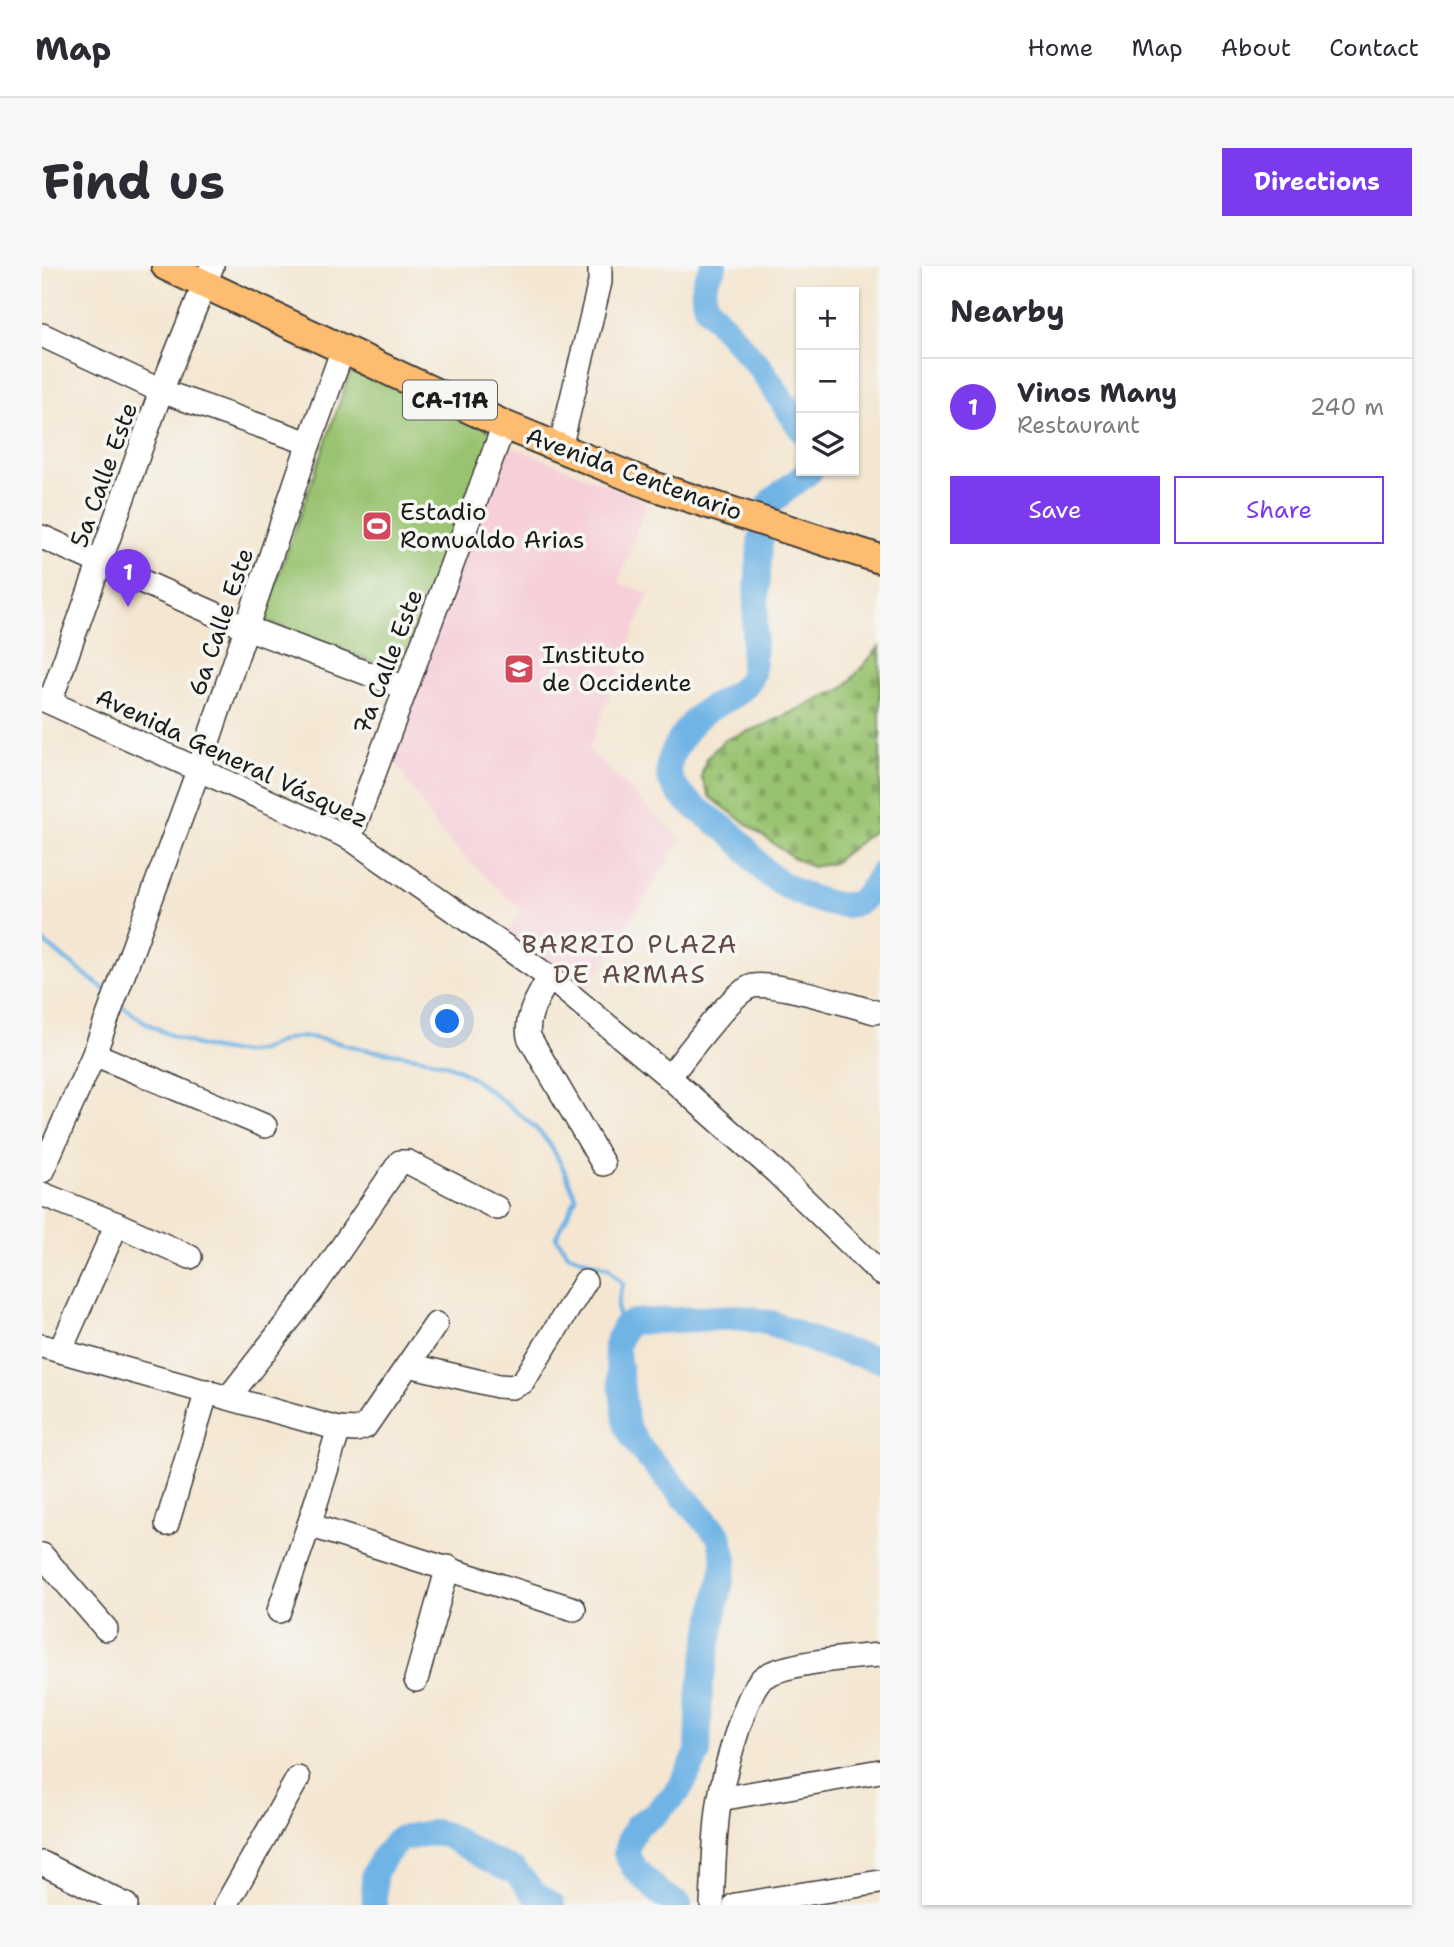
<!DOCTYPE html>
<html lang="en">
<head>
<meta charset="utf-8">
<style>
  :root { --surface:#fff; --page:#f7f7f7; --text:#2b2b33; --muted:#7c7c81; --line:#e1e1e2; --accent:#7c3aed }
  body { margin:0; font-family:"Shantell Sans",sans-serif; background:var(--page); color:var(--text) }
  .controls { position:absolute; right:21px; top:21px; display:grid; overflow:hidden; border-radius:0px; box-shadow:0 2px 5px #0004 }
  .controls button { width:63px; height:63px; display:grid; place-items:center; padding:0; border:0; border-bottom:2px solid var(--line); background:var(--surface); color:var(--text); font:35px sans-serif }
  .you { position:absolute; left:406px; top:756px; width:24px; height:24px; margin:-18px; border:5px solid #fff; border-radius:50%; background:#1a73e8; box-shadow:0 0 0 10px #1a73e833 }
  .badge { display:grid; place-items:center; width:46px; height:46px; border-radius:50%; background:var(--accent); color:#fff; font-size:23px; font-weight:700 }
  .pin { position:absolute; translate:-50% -58px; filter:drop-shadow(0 2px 4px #0008) }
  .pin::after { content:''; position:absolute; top:37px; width:24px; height:21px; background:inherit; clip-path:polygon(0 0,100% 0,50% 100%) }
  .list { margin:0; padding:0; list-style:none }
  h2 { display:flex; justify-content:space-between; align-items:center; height:91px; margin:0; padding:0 28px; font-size:30px }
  h2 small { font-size:23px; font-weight:400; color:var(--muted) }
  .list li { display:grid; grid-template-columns:46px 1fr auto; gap:21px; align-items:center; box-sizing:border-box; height:98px; padding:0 28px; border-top:2px solid var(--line) }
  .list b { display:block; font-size:26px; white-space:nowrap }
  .list p { margin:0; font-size:23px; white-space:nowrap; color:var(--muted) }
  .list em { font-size:23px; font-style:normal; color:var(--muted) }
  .actions { display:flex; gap:14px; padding:21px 28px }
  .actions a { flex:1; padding:16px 0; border:2px solid var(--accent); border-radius:0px; text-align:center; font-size:24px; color:var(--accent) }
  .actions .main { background:var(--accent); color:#fff }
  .icon { flex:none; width:38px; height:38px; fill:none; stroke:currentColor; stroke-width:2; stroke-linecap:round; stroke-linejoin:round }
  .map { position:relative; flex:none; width:838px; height:1639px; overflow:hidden; border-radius:0px }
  header { display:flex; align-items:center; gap:42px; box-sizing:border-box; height:98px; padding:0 35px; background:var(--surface); border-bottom:2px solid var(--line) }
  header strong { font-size:33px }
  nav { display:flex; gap:38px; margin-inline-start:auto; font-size:24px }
  .intro { display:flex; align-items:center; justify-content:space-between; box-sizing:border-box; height:168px; padding:0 42px }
  h1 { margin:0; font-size:49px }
  .button { padding:18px 32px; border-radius:0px; background:var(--accent); color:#fff; font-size:24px; font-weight:700 }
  main { display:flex; gap:42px; padding:0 42px }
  aside { flex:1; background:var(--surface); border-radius:0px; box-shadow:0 2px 5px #0004 }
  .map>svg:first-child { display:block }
  .built { fill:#f6cfd9 }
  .green { fill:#99c36f; stroke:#5a7046; stroke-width:2 }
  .cemetery { fill:url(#cemetery-stones); stroke:#5a7046; stroke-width:2 }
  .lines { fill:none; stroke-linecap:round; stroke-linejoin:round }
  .stream { stroke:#70b4e5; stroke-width:4.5 }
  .river { stroke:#70b4e5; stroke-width:26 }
  .minor-casing { stroke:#3c3a37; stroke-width:26 }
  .major-casing { stroke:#3c3a37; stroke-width:32 }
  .minor { stroke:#fff; stroke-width:23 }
  .major { stroke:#fdbc70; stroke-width:28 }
  .labels { text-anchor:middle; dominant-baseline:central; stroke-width:7; stroke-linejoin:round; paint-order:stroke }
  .shield { fill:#f6f6f2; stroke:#5d5d5c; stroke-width:2 }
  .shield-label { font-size:23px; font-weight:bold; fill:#1c1c1c }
  .street-label { font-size:24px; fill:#1c1c1c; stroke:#f6f6f2 }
  .poi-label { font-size:24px; fill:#1c1c1c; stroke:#f6f6f2; text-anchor:start }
  .neighbourhood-label { font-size:26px; letter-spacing:2px; fill:#634944; stroke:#f6f6f2 }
</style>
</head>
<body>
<header>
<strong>Map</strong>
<nav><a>Home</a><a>Map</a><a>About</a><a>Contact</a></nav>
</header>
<div class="intro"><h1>Find us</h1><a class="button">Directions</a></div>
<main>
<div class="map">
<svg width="838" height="1639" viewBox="0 0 838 1639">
  <defs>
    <pattern id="cemetery-stones" width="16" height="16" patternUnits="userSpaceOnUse" patternTransform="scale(1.75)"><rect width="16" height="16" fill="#99c36f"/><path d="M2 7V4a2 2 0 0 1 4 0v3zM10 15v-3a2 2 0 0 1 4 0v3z" fill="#83a760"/></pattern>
  </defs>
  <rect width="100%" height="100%" fill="#f6f6f2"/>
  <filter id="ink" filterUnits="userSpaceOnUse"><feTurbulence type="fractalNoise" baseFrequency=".0143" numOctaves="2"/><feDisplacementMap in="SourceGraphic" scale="14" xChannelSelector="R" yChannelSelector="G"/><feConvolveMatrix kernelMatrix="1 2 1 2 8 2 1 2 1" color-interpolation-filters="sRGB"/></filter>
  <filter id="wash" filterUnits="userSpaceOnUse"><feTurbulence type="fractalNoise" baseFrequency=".00686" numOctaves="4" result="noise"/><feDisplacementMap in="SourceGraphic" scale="28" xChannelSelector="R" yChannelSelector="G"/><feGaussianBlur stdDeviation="1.57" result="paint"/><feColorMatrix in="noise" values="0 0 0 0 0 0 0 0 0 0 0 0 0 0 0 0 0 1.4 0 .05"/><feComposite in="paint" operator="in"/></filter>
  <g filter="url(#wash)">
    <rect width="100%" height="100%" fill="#f4e6d1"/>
    <!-- built -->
    <path class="built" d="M463 178 605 235 577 317 607 327 547 483 639 574 542 730 465 668 480 645 398 567 349 490Z"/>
    <!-- green -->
    <path class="green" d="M310 101 453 167 361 408 221 354Z"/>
    <!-- cemetery -->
    <path class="cemetery" d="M838 380V560L791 597 770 601 750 591 668 531 659 511 664 493 682 474 720 460 802 422Z"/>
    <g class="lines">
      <!-- stream -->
      <g class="stream">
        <path d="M0 675 66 726"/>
        <path d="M77 737C108 765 171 792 214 785 229 783 239 771 259 771 282 771 304 780 326 784 353 788 389 791 414 802 430 810 491 857 502 871 516 888 525 911 534 932L514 971 526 988 567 1002 581 1018C576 1034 571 1047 582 1061"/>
      </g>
      <!-- river -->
      <g class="river">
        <path d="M672 0C662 14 659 24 664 40L719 103 759 163"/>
        <path d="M768 205 731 234 727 240 718 277 710 408C702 431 675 435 657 450 646 460 629 484 627 500 622 529 674 553 693 571 704 582 713 596 725 607 742 622 791 646 814 637 826 632 832 619 838 609"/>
        <path d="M333 1639 332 1609 339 1594 357 1573 393 1566 404 1569 448 1594 473 1605 492 1627 510 1639"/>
        <path d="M637 1639 618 1627 592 1602 584 1587 588 1572 595 1559 613 1548 637 1524 656 1487 658 1421 683 1294 677 1270 597 1181 585 1161 574 1080 582 1061 591 1056 696 1051 729 1057 788 1081 838 1094"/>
      </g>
    </g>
  </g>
  <g filter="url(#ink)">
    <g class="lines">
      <!-- minor casing -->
      <g class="minor-casing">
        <g id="minor">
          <path d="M0 69 119 125 267 177"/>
          <path d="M518 182 558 16V0"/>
          <path d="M0 271 205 362 364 422"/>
          <path d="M0 433 308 572 507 711 627 811 734 906 838 1007"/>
          <path d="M8 436 119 125 170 0"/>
          <path d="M308 572 462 159"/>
          <path d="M507 711C498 729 483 749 487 771L561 898"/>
          <path d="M52 788 223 860"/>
          <path d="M627 811C642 793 691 724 711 720 736 716 806 739 833 746"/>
          <path d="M0 905 52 788 156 505 267 177 301 83"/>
          <path d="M0 928 75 958 148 991"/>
          <path d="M0 1080 297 1163 314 1164 323 1161 394 1058"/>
          <path d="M18 1085 75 958"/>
          <path d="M367 1099 456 1120 470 1121 481 1116 543 1016"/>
          <path d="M187 1131 269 1026 358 896H366L455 942"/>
          <path d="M297 1163 267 1259 532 1343"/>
          <path d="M125 1258 165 1125"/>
          <path d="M0 1289 64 1363"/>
          <path d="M237 1345 267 1259"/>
          <path d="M374 1414 406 1301"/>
          <path d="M678 1533 838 1505"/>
          <path d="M0 1597 84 1639"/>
          <path d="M184 1639 256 1512"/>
          <path d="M670 1639C672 1604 672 1566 678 1531 682 1509 704 1421 722 1411 743 1397 811 1391 838 1389"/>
          <path d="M693 1639 838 1616"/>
        </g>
      </g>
      <!-- major casing -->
      <g class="major-casing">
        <path id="major" d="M124 0 462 159 611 220 838 293"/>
      </g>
      <!-- minor -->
      <use href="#minor" class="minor"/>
      <!-- major -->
      <use href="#major" class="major"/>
    </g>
  </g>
  <!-- icons -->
  <defs>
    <g id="stadium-square" transform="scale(1.575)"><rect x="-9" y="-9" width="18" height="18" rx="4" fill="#d1495b" stroke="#f6f6f2"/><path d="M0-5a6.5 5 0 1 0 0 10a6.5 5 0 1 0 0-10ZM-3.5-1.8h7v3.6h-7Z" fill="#fff"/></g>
    <g id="school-square" transform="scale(1.575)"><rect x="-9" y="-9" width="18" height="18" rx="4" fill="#d1495b" stroke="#f6f6f2"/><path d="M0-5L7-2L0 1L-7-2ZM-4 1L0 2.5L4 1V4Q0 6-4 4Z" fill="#fff"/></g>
  </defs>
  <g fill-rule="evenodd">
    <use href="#stadium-square" x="335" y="260"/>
    <use href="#school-square" x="477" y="403"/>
  </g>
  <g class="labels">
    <!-- shield labels -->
    <rect class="shield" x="361" y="114.5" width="94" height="39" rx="5"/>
    <g class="shield-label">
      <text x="408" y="134">CA-11A</text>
    </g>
    <!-- street labels -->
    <g class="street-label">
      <text transform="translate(592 208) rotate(20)">Avenida Centenario</text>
      <text transform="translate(62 209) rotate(-70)">5a Calle Este</text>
      <text transform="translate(179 356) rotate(-71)">6a Calle Este</text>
      <text transform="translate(346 396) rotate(-69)">7a Calle Este</text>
      <text transform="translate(190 492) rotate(25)">Avenida General Vásquez</text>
    </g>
    <!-- poi labels -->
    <g class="poi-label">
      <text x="358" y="246">Estadio<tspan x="358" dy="28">Romualdo Arias</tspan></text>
      <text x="500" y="389">Instituto<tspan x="500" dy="28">de Occidente</tspan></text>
    </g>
    <!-- neighbourhood labels -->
    <g class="neighbourhood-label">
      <text x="588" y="677">BARRIO PLAZA<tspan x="588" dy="30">DE ARMAS</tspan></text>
    </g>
  </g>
</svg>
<div class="controls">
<button>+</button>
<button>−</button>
<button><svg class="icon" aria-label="layers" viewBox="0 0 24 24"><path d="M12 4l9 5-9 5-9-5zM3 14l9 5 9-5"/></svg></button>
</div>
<div class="you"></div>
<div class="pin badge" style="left:86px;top:341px">1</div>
</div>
<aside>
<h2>Nearby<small></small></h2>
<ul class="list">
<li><span class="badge">1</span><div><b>Vinos Many</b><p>Restaurant</p></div><em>240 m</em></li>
</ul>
<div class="actions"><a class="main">Save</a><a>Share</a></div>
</aside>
</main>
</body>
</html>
